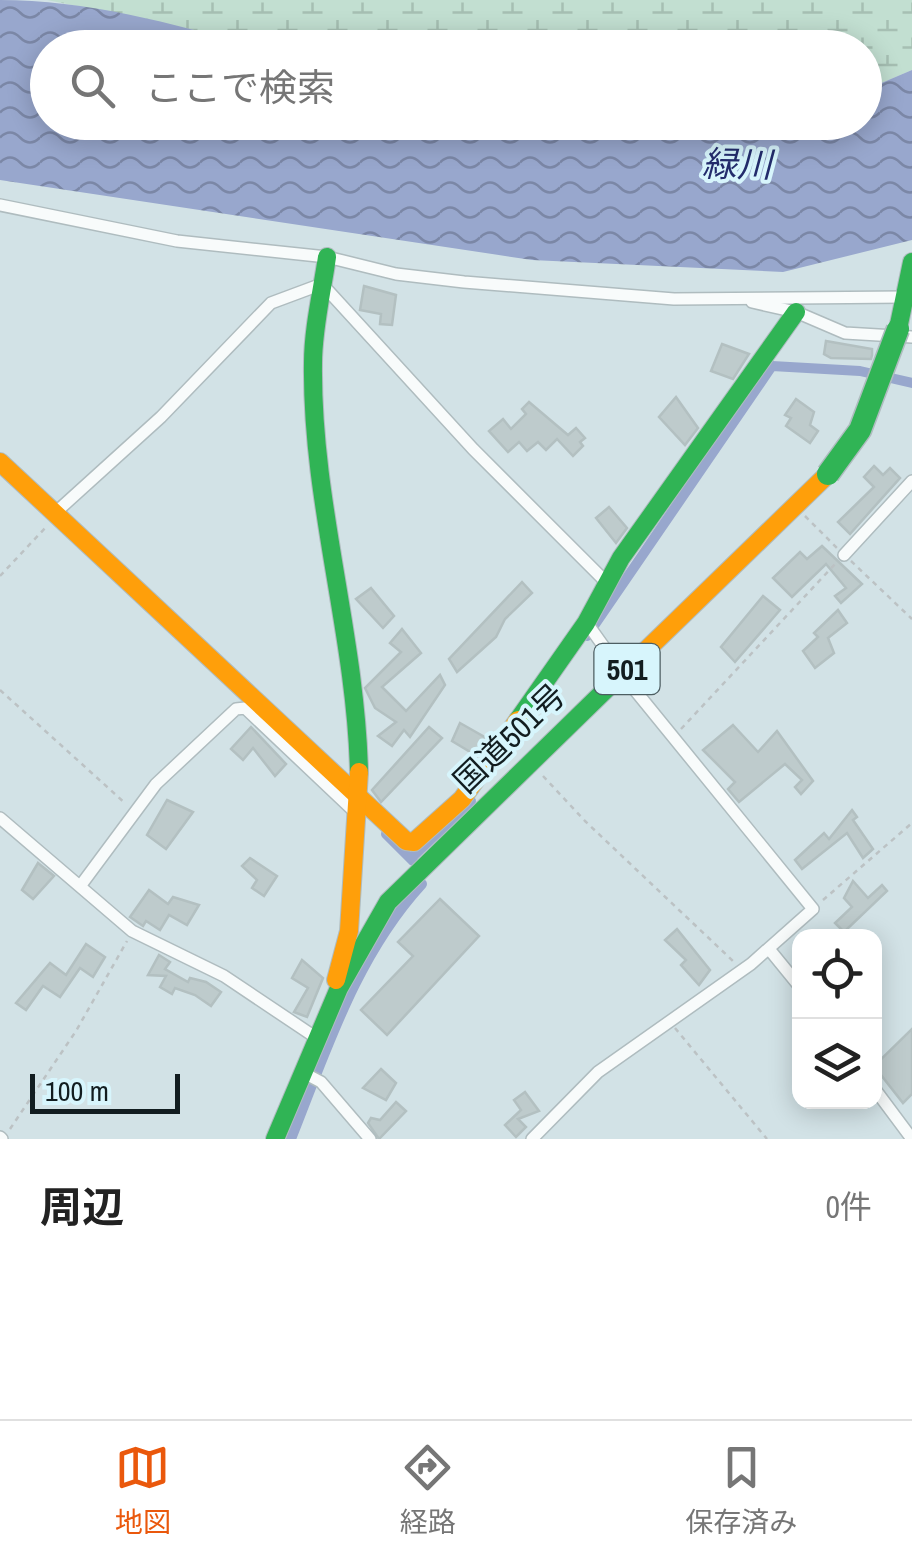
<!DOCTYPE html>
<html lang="ja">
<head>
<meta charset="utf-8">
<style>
  :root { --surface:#fff; --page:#f6f6f6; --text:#222; --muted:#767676; --line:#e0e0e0; --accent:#ea580c }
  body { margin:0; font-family:"Archivo Narrow","Noto Sans JP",sans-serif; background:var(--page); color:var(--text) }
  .controls { position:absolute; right:30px; bottom:30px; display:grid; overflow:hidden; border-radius:20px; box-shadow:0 5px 25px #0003 }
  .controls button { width:90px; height:90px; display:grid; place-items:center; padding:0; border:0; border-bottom:2px solid var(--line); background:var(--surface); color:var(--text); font:50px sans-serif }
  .scale { position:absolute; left:30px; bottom:25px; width:150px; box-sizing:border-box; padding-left:10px; border:5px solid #121d20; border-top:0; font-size:28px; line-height:35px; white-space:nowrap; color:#121d20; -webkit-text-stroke:8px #d7f5fc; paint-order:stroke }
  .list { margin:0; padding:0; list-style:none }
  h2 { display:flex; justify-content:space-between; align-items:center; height:130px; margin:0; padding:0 40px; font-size:42px }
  h2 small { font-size:32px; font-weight:400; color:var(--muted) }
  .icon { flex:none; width:55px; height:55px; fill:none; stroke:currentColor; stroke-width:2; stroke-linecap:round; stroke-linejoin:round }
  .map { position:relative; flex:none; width:912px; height:1139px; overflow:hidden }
  .search { position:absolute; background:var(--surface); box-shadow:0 5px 25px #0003; left:30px; right:30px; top:30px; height:110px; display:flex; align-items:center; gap:25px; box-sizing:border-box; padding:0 35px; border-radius:55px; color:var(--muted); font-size:38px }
  .sheet { height:280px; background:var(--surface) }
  nav { display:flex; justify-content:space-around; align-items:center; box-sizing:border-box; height:140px; border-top:2px solid var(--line); background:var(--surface); font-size:28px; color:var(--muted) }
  nav a { display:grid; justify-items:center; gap:5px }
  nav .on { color:var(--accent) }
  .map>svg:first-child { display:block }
  .wetland { fill:url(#wetland-marsh) }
  .water { fill:url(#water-waves) }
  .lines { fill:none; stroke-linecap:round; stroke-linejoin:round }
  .canal { stroke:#98a7cd; stroke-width:10 }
  .building { fill:#becbcc; stroke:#b3c0c1; stroke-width:2.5 }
  .street-casing { stroke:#afbcbf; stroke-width:14 }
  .fast-casing { stroke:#afbcbf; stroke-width:20 }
  .slow-casing { stroke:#afbcbf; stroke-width:20 }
  .path { stroke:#bcc2c4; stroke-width:2.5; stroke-dasharray:5 5; stroke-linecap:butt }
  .street { stroke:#f8fbfb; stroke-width:11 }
  .fast { stroke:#30b455; stroke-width:18 }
  .slow { stroke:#ff9f0a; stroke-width:18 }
  .fast-bridge-casing { stroke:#afbcbf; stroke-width:25; stroke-linecap:butt }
  .fast-bridge { stroke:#30b455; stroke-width:22 }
  .labels { text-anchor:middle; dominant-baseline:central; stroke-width:8; stroke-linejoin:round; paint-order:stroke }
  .shield { fill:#d7f5fc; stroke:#4d5e62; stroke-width:2.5 }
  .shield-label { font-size:30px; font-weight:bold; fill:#121d20 }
  .street-label { font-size:32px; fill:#121d20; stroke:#d7f5fc }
  .water-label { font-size:35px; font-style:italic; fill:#232c6c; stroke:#d7f5fc }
</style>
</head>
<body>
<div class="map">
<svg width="912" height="1139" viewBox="0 0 912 1139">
  <defs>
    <pattern id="wetland-marsh" width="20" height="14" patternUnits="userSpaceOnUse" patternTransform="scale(2.5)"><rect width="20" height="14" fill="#c2dfd1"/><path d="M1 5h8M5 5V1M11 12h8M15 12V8" fill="none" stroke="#a6bfb3"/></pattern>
    <pattern id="water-waves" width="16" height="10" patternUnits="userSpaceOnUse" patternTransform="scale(2.5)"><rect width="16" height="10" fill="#98a7cd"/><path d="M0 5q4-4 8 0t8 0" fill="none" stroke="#7b87a6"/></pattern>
  </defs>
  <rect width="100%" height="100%" fill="#d2e2e6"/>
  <!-- wetland -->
  <g class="wetland">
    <path d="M47 0H912V70L865 90 864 48 254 47 204 32Z"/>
    <path d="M489 123H791C715 156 571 137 489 123Z"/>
  </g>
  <!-- water -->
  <path class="water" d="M0 0C85 0 173 23 254 47L48 48V122H489L588 140 760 137 791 123 864 122 865 90 912 70V240L783 272 532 260 0 180Z"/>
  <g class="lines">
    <!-- canal -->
    <g class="canal">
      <path d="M587 636 772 366 860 371 912 383"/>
      <path d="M386 834 413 861"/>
      <path d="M411 858 471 801"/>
      <path d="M291 1139C327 1049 356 956 422 884"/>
    </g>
  </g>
  <!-- building -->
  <g class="building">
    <path d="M364 286 396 295 392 325 380 324 381 314 360 310Z"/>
    <path d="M826 341 872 349V355L871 359 831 358 824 354Z"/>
    <path d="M722 344 749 354 733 379 711 371Z"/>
    <path d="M676 397 698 428 685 445 659 417Z"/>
    <path d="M796 399 814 412 810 425 818 431 810 443 786 426 791 418 785 415Z"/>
    <path d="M529 402 568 435 576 428 585 438 580 442 583 446 573 456 557 439 546 450 538 442 527 451 519 442 508 452 489 431 503 419 511 429 526 414 522 409Z"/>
    <path d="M874 466 883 475 890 468 900 478 850 534 838 522 874 487 864 477Z"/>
    <path d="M609 507 627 528 616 543 596 518Z"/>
    <path d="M822 546 862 584 841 603 835 596 846 588 826 564 792 597 773 578 800 552 807 559Z"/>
    <path d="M522 582 532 593 505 619 496 637 457 672 449 659Z"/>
    <path d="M371 588 394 616 383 628 356 599Z"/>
    <path d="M763 596 780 610 735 662 721 647Z"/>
    <path d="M838 610 847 623 828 638 834 653 815 668 803 651 818 637 814 633Z"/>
    <path d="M402 629 421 653 382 687 406 711 440 675 445 685 410 737 404 730 392 746 378 736 396 722 375 708 365 688 401 652 390 643Z"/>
    <path d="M460 723 488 739 477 756 452 741Z"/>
    <path d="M733 725 758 752 777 731 813 781 801 794 795 787 802 780 785 764 739 802 728 789 735 782 703 750Z"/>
    <path d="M251 727 286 764 275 776 253 748 243 760 231 749Z"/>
    <path d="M429 727 442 738 381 802 372 790Z"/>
    <path d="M167 800 193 812 166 849 147 835Z"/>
    <path d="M852 810 857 817 853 820 873 849 863 858 847 833 802 869 795 860 824 833 829 839Z"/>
    <path d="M250 858 277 876 264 896 252 888 257 880 242 866Z"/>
    <path d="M38 863 54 876 33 899 22 890Z"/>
    <path d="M853 881 868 898 882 885 887 891 844 932 835 923 852 907 844 898Z"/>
    <path d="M149 890 168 904 173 897 199 905 187 925 169 915 160 930 146 921 143 926 130 917Z"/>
    <path d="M440 899 479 936 387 1035 361 1010 413 956 398 942Z"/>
    <path d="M677 929 710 970 699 985 681 965 686 960 665 940Z"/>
    <path d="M86 944 105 957 93 977 80 968 60 997 43 986 26 1010 16 1003 50 963 66 975Z"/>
    <path d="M159 955 170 962 165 969 188 982 190 978 206 982 221 992 211 1006 195 995 175 988 172 994 160 987 166 976 148 975Z"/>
    <path d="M302 960 323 978 307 1017 294 1012 308 988 292 978Z"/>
    <path d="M912 1029V1094L903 1103 874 1066Z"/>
    <path d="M381 1069 396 1083 386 1100 363 1088Z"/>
    <path d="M525 1092 539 1111 518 1119 526 1127 516 1137 505 1125 521 1110 514 1100Z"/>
    <path d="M396 1102 406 1111 379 1139 368 1123 371 1118 380 1120Z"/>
  </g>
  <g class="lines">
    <!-- street casing -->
    <g class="street-casing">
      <g id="street">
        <path d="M0 205 177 241 327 257 396 274 464 282 674 299 905 297"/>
        <path d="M752 302 796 312 845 333 912 337"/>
        <path d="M55 513 161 417 271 303 322 284 473 449 609 585"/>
        <path d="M844 555 912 481"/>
        <path d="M0 818 132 931 224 976 315 1037"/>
        <path d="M81 885 156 784 236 709 245 708 358 815"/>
        <path d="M769 949 800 987"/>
        <path d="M304 1073 321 1082 370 1139"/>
        <path d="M874 1088 912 1139"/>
        <path d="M0 1137 2 1139"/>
        <path d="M532 1139 598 1072 751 964 813 909 634 689 589 626"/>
      </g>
    </g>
    <!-- fast casing -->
    <g class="fast-casing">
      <g id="fast">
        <path d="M327 257C322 292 313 328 313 363 311 501 356 635 359 772"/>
        <path d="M898 329 912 262"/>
        <path d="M518 720 586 623 621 558 796 312"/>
        <path d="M275 1139 339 988 388 902 633 663"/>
      </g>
    </g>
    <!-- slow casing -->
    <g class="slow-casing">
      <g id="slow">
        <path d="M0 462 406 841 414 842 462 799 518 720"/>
        <path d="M633 663 828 474"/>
        <path d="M336 980 349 931 359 772"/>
      </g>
    </g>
    <!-- path -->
    <g class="path">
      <path d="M805 516 838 549"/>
      <path d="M851 561 912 619"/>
      <path d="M0 576 47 526"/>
      <path d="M0 690 126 804"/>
      <path d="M681 729 836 563"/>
      <path d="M543 776 585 821 734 962"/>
      <path d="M823 900 912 823"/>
      <path d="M675 1028 767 1139"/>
      <path d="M10 1129 76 1031 127 941"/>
    </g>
    <!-- street -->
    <use href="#street" class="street"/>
    <!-- fast -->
    <use href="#fast" class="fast"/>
    <!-- slow -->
    <use href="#slow" class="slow"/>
    <!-- fast-bridge casing -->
    <g class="fast-bridge-casing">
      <path id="fast-bridge" d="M828 474 860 430 898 329"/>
    </g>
    <!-- fast-bridge -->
    <use href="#fast-bridge" class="fast-bridge"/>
  </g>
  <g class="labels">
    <!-- shield labels -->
    <rect class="shield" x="594.5" y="644" width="65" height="50" rx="8"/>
    <g class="shield-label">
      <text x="627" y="669">501</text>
    </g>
    <!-- street labels -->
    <g class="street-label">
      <text transform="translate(509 738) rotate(-44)">国道501号</text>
    </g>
    <!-- water labels -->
    <g class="water-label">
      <text transform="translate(737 164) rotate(1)">緑川</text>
    </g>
  </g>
</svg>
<div class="controls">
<button><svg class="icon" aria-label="locate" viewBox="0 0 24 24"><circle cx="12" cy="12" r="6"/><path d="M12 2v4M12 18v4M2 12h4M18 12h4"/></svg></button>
<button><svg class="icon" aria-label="layers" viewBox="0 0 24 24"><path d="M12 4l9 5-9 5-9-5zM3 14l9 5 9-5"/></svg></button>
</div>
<div class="scale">100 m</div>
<div class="search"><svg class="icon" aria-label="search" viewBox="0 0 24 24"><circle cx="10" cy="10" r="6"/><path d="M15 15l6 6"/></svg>ここで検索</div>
</div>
<section class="sheet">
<h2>周辺<small>0件</small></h2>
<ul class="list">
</ul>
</section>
<nav>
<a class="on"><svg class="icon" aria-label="map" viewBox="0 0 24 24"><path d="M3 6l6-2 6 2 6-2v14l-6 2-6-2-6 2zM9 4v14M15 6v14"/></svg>地図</a>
<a><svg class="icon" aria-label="directions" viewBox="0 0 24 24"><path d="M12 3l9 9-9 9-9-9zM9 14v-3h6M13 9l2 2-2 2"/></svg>経路</a>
<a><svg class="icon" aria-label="saved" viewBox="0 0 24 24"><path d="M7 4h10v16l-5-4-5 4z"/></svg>保存済み</a>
</nav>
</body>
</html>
